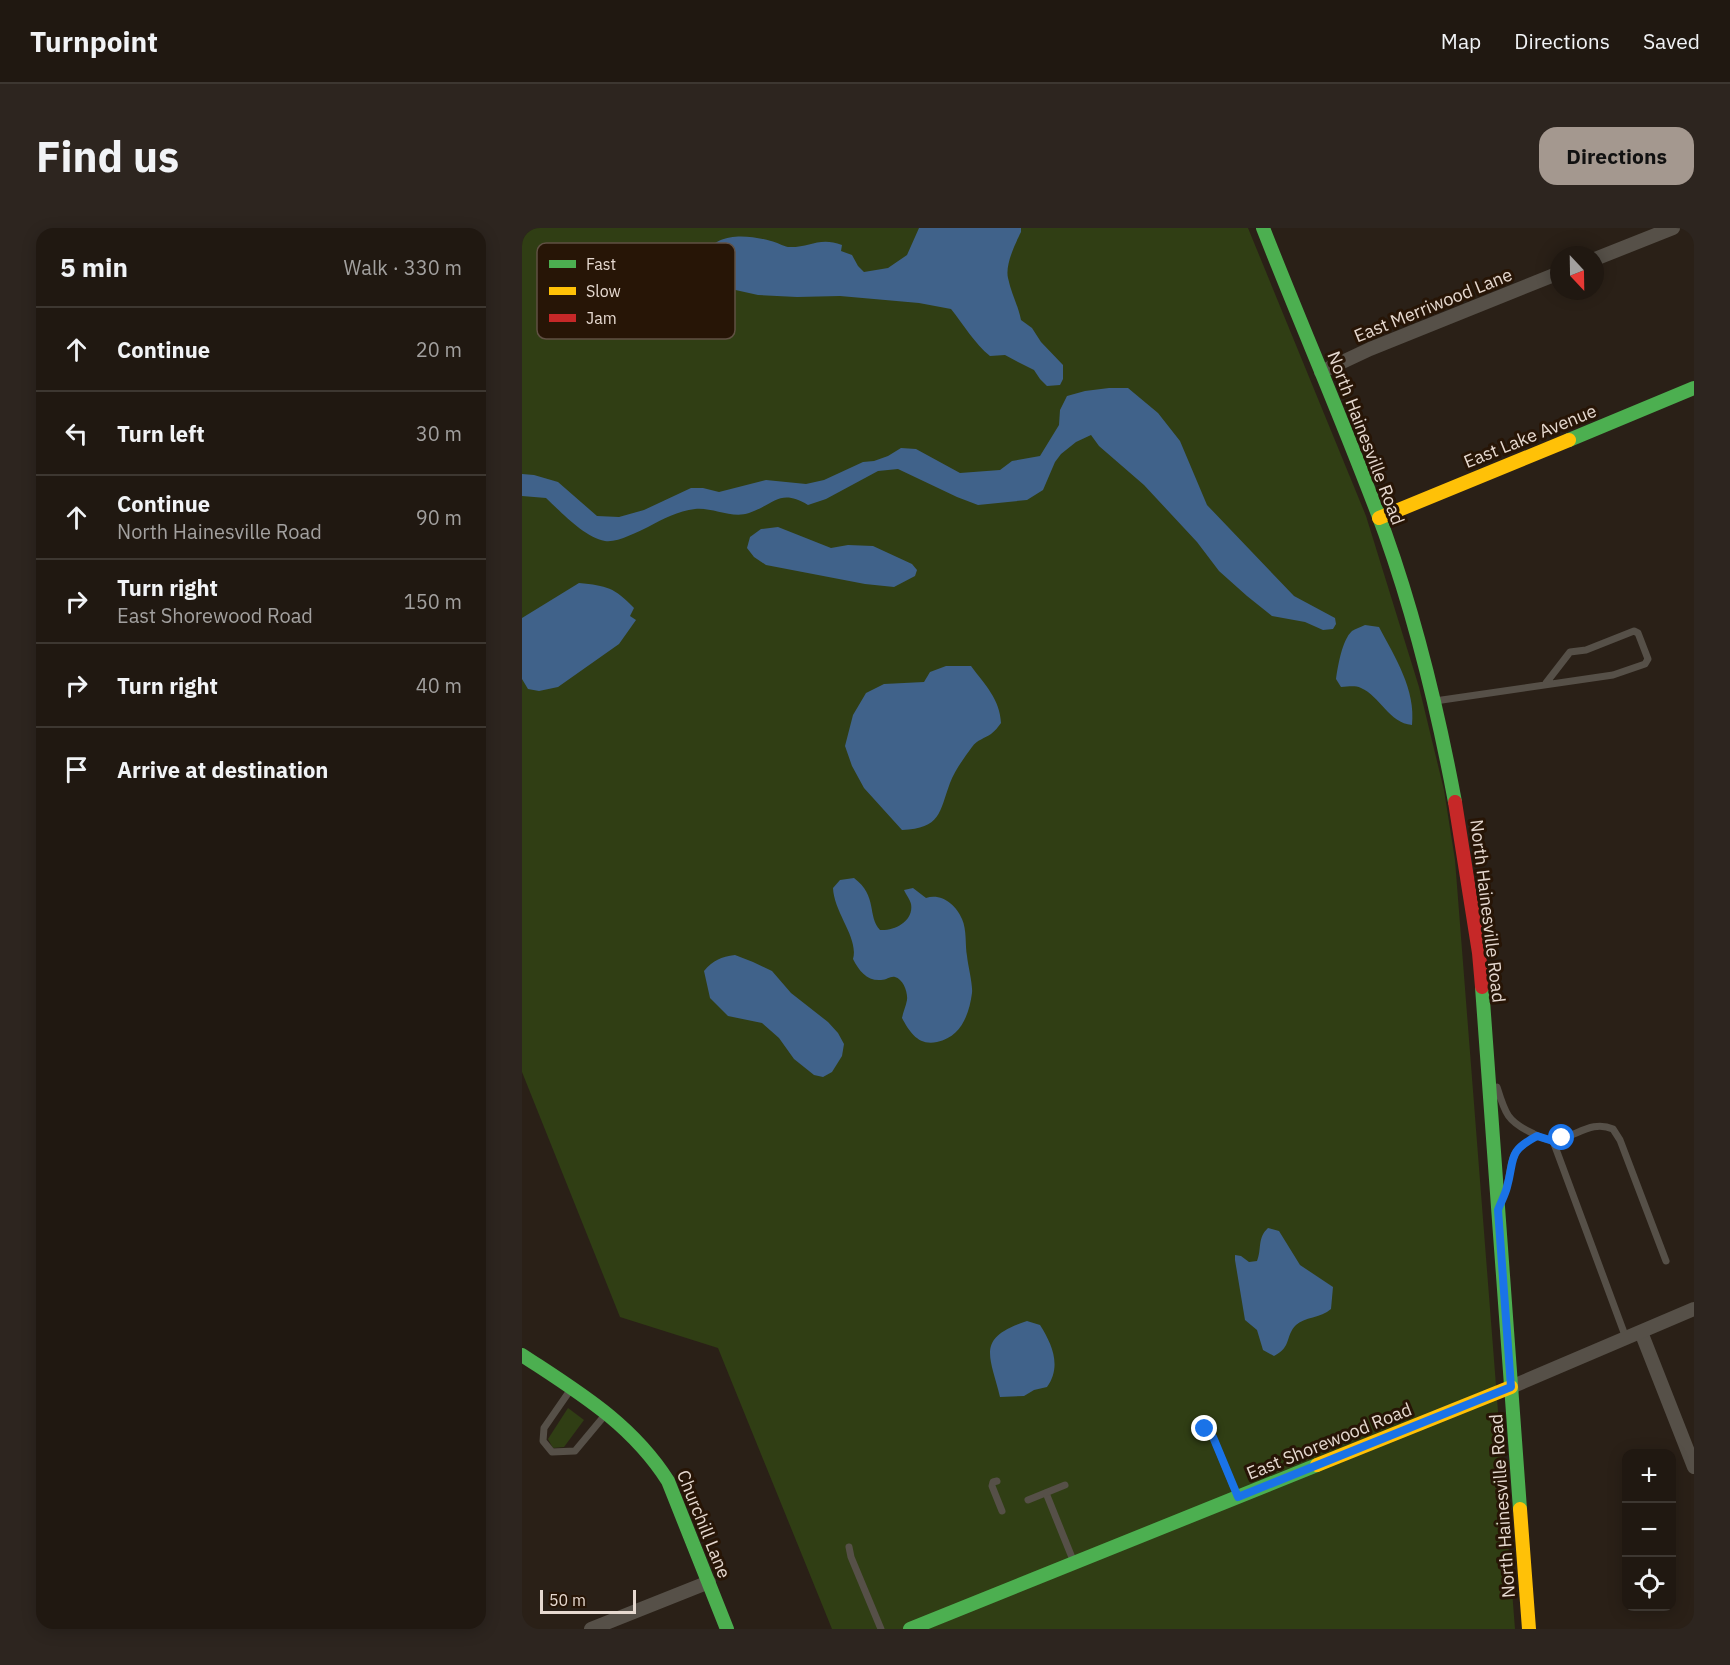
<!DOCTYPE html>
<html lang="en">
<head>
<meta charset="utf-8">
<style>
  :root { --surface:#201811; --page:#2d251f; --text:#f1f3f6; --muted:#a2a09f; --line:#3d3731; --accent:#a4988f }
  body { margin:0; font-family:"IBM Plex Sans",sans-serif; background:var(--page); color:var(--text) }
  .controls { position:absolute; right:18px; bottom:18px; display:grid; overflow:hidden; border-radius:12px; box-shadow:0 3px 15px #0003 }
  .controls button { width:54px; height:54px; display:grid; place-items:center; padding:0; border:0; border-bottom:2px solid var(--line); background:var(--surface); color:var(--text); font:30px sans-serif }
  .compass { position:absolute; left:1028px; top:18px; width:54px; height:54px; border-radius:50%; background:var(--surface); box-shadow:0 3px 15px #0003; rotate:158deg }
  .scale { position:absolute; left:18px; bottom:15px; width:96px; box-sizing:border-box; padding-left:6px; border:3px solid #e6d9d0; border-top:0; font-size:16px; line-height:21px; white-space:nowrap; color:#e6d9d0; -webkit-text-stroke:4px #271506; paint-order:stroke }
  .stop { position:absolute; width:18px; height:18px; margin:-14px; border:4px solid #1a73e8; border-radius:50%; background:#fff }
  .stop.end { background:#1a73e8; border-color:#fff; box-shadow:0 2px 6px #0008 }
  .list { margin:0; padding:0; list-style:none }
  h2 { display:flex; justify-content:space-between; align-items:center; height:78px; margin:0; padding:0 24px; font-size:26px }
  h2 small { font-size:20px; font-weight:400; color:var(--muted) }
  .list li { display:grid; grid-template-columns:39px 1fr auto; gap:18px; align-items:center; box-sizing:border-box; height:84px; padding:0 24px; border-top:2px solid var(--line) }
  .list b { display:block; font-size:22px; white-space:nowrap }
  .list p { margin:0; font-size:20px; white-space:nowrap; color:var(--muted) }
  .list em { font-size:20px; font-style:normal; color:var(--muted) }
  .icon { flex:none; width:33px; height:33px; fill:none; stroke:currentColor; stroke-width:2; stroke-linecap:round; stroke-linejoin:round }
  .map { position:relative; flex:none; width:1172px; height:1401px; overflow:hidden; border-radius:18px }
  header { display:flex; align-items:center; gap:36px; box-sizing:border-box; height:84px; padding:0 30px; background:var(--surface); border-bottom:2px solid var(--line) }
  header strong { font-size:28px }
  nav { display:flex; gap:33px; margin-inline-start:auto; font-size:21px }
  .intro { display:flex; align-items:center; justify-content:space-between; box-sizing:border-box; height:144px; padding:0 36px }
  h1 { margin:0; font-size:42px }
  .button { padding:15px 27px; border-radius:18px; background:var(--accent); color:#111; font-size:21px; font-weight:700 }
  main { display:flex; gap:36px; padding:0 36px }
  aside { flex:1; background:var(--surface); border-radius:18px; box-shadow:0 3px 15px #0003 }
  .map>svg:first-child { display:block }
  .green { fill:#303e14 }
  .water { fill:#40628a }
  .lines { fill:none; stroke-linecap:round; stroke-linejoin:round }
  .lane { stroke:#565048; stroke-width:7 }
  .street { stroke:#565048; stroke-width:14 }
  .fast { stroke:#4caf50; stroke-width:14 }
  .slow { stroke:#ffc107; stroke-width:14 }
  .jam { stroke:#c62828; stroke-width:14 }
  .route { stroke:#1a73e8; stroke-width:8 }
  .labels { text-anchor:middle; dominant-baseline:central; stroke-width:6; stroke-linejoin:round; paint-order:stroke }
  .street-label { font-size:18px; fill:#e6d9d0; stroke:#271506 }
  .key { fill:#271506; stroke:#605043; stroke-width:1.5 }
  .key-label { font-size:16px; fill:#e6d9d0 }
</style>
</head>
<body>
<header>
<strong>Turnpoint</strong>
<nav><a>Map</a><a>Directions</a><a>Saved</a></nav>
</header>
<div class="intro"><h1>Find us</h1><a class="button">Directions</a></div>
<main>
<aside>
<h2>5 min<small>Walk · 330 m</small></h2>
<ul class="list">
<li><svg class="icon" aria-label="ahead" viewBox="0 0 24 24"><path d="M12 20V5M6 11l6-6 6 6"/></svg><div><b>Continue</b></div><em>20 m</em></li>
<li><svg class="icon" aria-label="left" viewBox="0 0 24 24"><path d="M17 20v-9H6M10 6l-5 5 5 5"/></svg><div><b>Turn left</b></div><em>30 m</em></li>
<li><svg class="icon" aria-label="ahead" viewBox="0 0 24 24"><path d="M12 20V5M6 11l6-6 6 6"/></svg><div><b>Continue</b><p>North Hainesville Road</p></div><em>90 m</em></li>
<li><svg class="icon" aria-label="right" viewBox="0 0 24 24"><path d="M7 20v-9h11M14 6l5 5-5 5"/></svg><div><b>Turn right</b><p>East Shorewood Road</p></div><em>150 m</em></li>
<li><svg class="icon" aria-label="right" viewBox="0 0 24 24"><path d="M7 20v-9h11M14 6l5 5-5 5"/></svg><div><b>Turn right</b></div><em>40 m</em></li>
<li><svg class="icon" aria-label="arrive" viewBox="0 0 24 24"><path d="M6 21V4h12l-3 4 3 4H6"/></svg><div><b>Arrive at destination</b></div></li>
</ul>
</aside>
<div class="map">
<svg width="1172" height="1401" viewBox="0 0 1172 1401">
  <rect width="100%" height="100%" fill="#2a2017"/>
  <!-- green -->
  <g class="green">
    <path d="M0 0H726L844 288 897 459 922 562 933 632 993 1401H310L196 1120 98 1089 0 844Z"/>
    <path d="M46 1180 62 1192 42 1219 31 1220 26 1211Z"/>
  </g>
  <!-- water -->
  <g class="water">
    <path d="M397 0H499V4C493 16 483 37 486 50 489 65 496 77 499 92L510 100 519 114 541 137V151L538 157 525 158 518 151 512 142 496 134 483 127 468 128C453 116 441 96 429 81L397 75 318 68 275 69 236 67 191 57 181 45C181 39 180 32 182 27 195 3 227 7 249 13 254 14 261 18 266 19 288 20 297 8 320 17L319 23 330 27 336 38 342 44 366 40 385 27Z"/>
    <path d="M587 160H606L636 185 658 213 685 277 772 368 813 390 814 396 811 401 801 402 783 394 750 388 725 368 697 343 675 314 622 257 577 218 569 207 554 214 539 226 533 234 521 262 505 272 456 277 435 269 376 241 356 243 304 271 286 277C258 260 253 276 227 285 210 291 190 279 173 281 156 283 141 291 126 299 115 304 95 315 83 313 62 309 39 284 24 270L0 268V246L12 247 36 254 75 288 97 289 122 282 169 260H181L197 264 244 252 284 256 302 252 341 234 352 233 366 228 379 220 394 221 438 245 478 242 490 233 518 228 537 197 538 182 545 168 563 163Z"/>
    <path d="M256 299 309 320 326 317 351 318 390 336 395 342 393 348 372 359 343 356 244 337 232 329 225 320 228 309 239 301Z"/>
    <path d="M57 355C85 358 92 359 112 380L108 388 114 392 97 416 36 459 17 463 6 461 0 451V390Z"/>
    <path d="M843 397 857 399C873 429 894 462 890 497 867 495 858 468 839 460 832 457 826 459 819 459L814 451C816 438 820 412 830 403 833 401 839 399 843 397Z"/>
    <path d="M424 438H449C463 457 478 471 479 495 476 499 473 503 469 506 463 510 455 512 450 519 442 530 433 542 428 555 417 585 419 600 380 602L342 560 330 538 323 518 331 487 344 465 362 456 402 454 408 444Z"/>
    <path d="M332 650C356 668 345 688 358 702 373 703 392 693 389 676 388 671 384 667 382 662L391 660 404 670C420 665 434 677 440 691 445 702 443 717 445 728 446 738 451 757 450 765 447 787 439 809 415 814 397 818 388 805 380 790 381 784 384 778 385 772 386 764 381 751 373 749 368 748 365 752 359 752 345 753 337 743 331 731 337 710 312 685 311 660L318 652Z"/>
    <path d="M213 727 231 734 250 743 269 765 306 794 316 805 322 816 320 828 310 844 301 849 292 847 272 831 257 810 240 795 206 788 188 770 182 743C191 732 199 729 213 727Z"/>
    <path d="M746 1000 757 1003 778 1037 811 1059 809 1081C799 1090 782 1089 774 1097 763 1108 770 1119 752 1128L741 1122 735 1102 723 1092 713 1032V1027L719 1028 727 1034 735 1033C740 1021 735 1010 746 1000Z"/>
    <path d="M505 1093 518 1097C530 1116 540 1138 525 1159L512 1162 502 1168 478 1169C468 1127 453 1110 505 1093Z"/>
  </g>
  <g class="lines">
    <!-- lane -->
    <g class="lane">
      <path d="M913 473 1091 447 1123 436 1126 431 1116 405 1112 403 1064 422 1048 424 1024 455"/>
      <path d="M975 859C983 885 985 893 1010 905 1016 908 1025 913 1032 912 1053 910 1069 891 1091 901L1098 912 1144 1033"/>
      <path d="M1031 913 1104 1110"/>
      <path d="M982 967C994 937 980 926 1015 908"/>
      <path d="M49 1161 22 1200 21 1213 30 1224 53 1223 83 1187"/>
      <path d="M683 1201 691 1209 715 1267"/>
      <path d="M475 1253 471 1254 470 1258 480 1283"/>
      <path d="M524 1265 551 1332"/>
      <path d="M506 1272 543 1257"/>
      <path d="M327 1319 329 1329 359 1401"/>
    </g>
    <!-- street -->
    <g class="street">
      <path d="M1073 31 1151 0"/>
      <path d="M799 144 848 121 1037 45"/>
      <path d="M1119 1104 1172 1239"/>
      <path d="M989 1159 1172 1081"/>
      <path d="M69 1401 187 1354"/>
    </g>
    <!-- fast -->
    <g class="fast">
      <path d="M741 0C781 102 825 202 863 305 894 392 916 483 933 574"/>
      <path d="M1047 212 1172 160"/>
      <path d="M960 759 998 1281"/>
      <path d="M0 1127C56 1164 109 1195 146 1253L205 1401"/>
      <path d="M388 1401 795 1237"/>
    </g>
    <!-- slow -->
    <g class="slow">
      <path d="M857 290 1047 212"/>
      <path d="M795 1237 989 1159"/>
      <path d="M998 1281 1007 1401"/>
    </g>
    <!-- jam -->
    <path class="jam" d="M933 574 957 725 960 759"/>
  </g>
  <g class="lines">
    <!-- route -->
    <path class="route" d="M683 1201 691 1209 716 1269 989 1159 976 982C979 974 983 967 985 959 993 930 985 924 1015 908L1031 913 1040 910"/>
  </g>
  <g class="labels">
    <!-- street labels -->
    <g class="street-label">
      <text transform="translate(911 77) rotate(-22)">East Merriwood Lane</text>
      <text transform="translate(1008 208) rotate(-22)">East Lake Avenue</text>
      <text transform="translate(844 210) rotate(69)">North Hainesville Road</text>
      <text transform="translate(966 683) rotate(83)">North Hainesville Road</text>
      <text transform="translate(807 1213) rotate(-22)">East Shorewood Road</text>
      <text transform="translate(980 1278) rotate(-94)">North Hainesville Road</text>
      <text transform="translate(182 1296) rotate(68)">Churchill Lane</text>
    </g>
  </g>
  <!-- legend -->
  <rect x="15" y="15" width="198" height="96" rx="9" class="key"/>
  <rect x="27" y="32" width="27" height="8" fill="#4caf50"/>
  <rect x="27" y="59" width="27" height="8" fill="#ffc107"/>
  <rect x="27" y="86" width="27" height="8" fill="#c62828"/>
  <g class="key-label">
    <text x="64" y="42">Fast</text>
    <text x="64" y="69">Slow</text>
    <text x="64" y="96">Jam</text>
  </g>
</svg>
<div class="controls">
<button>+</button>
<button>−</button>
<button><svg class="icon" aria-label="locate" viewBox="0 0 24 24"><circle cx="12" cy="12" r="6"/><path d="M12 2v4M12 18v4M2 12h4M18 12h4"/></svg></button>
</div>
<svg class="compass" viewBox="-18 -18 36 36"><path d="M0-13l5 13h-10z" fill="#e53935"/><path d="M0 13l5-13h-10z" fill="#a2a09f"/></svg>
<div class="scale">50 m</div>
<div class="stop" style="left:1040px;top:910px"></div>
<div class="stop end" style="left:683px;top:1201px"></div>
</div>
</main>
</body>
</html>
